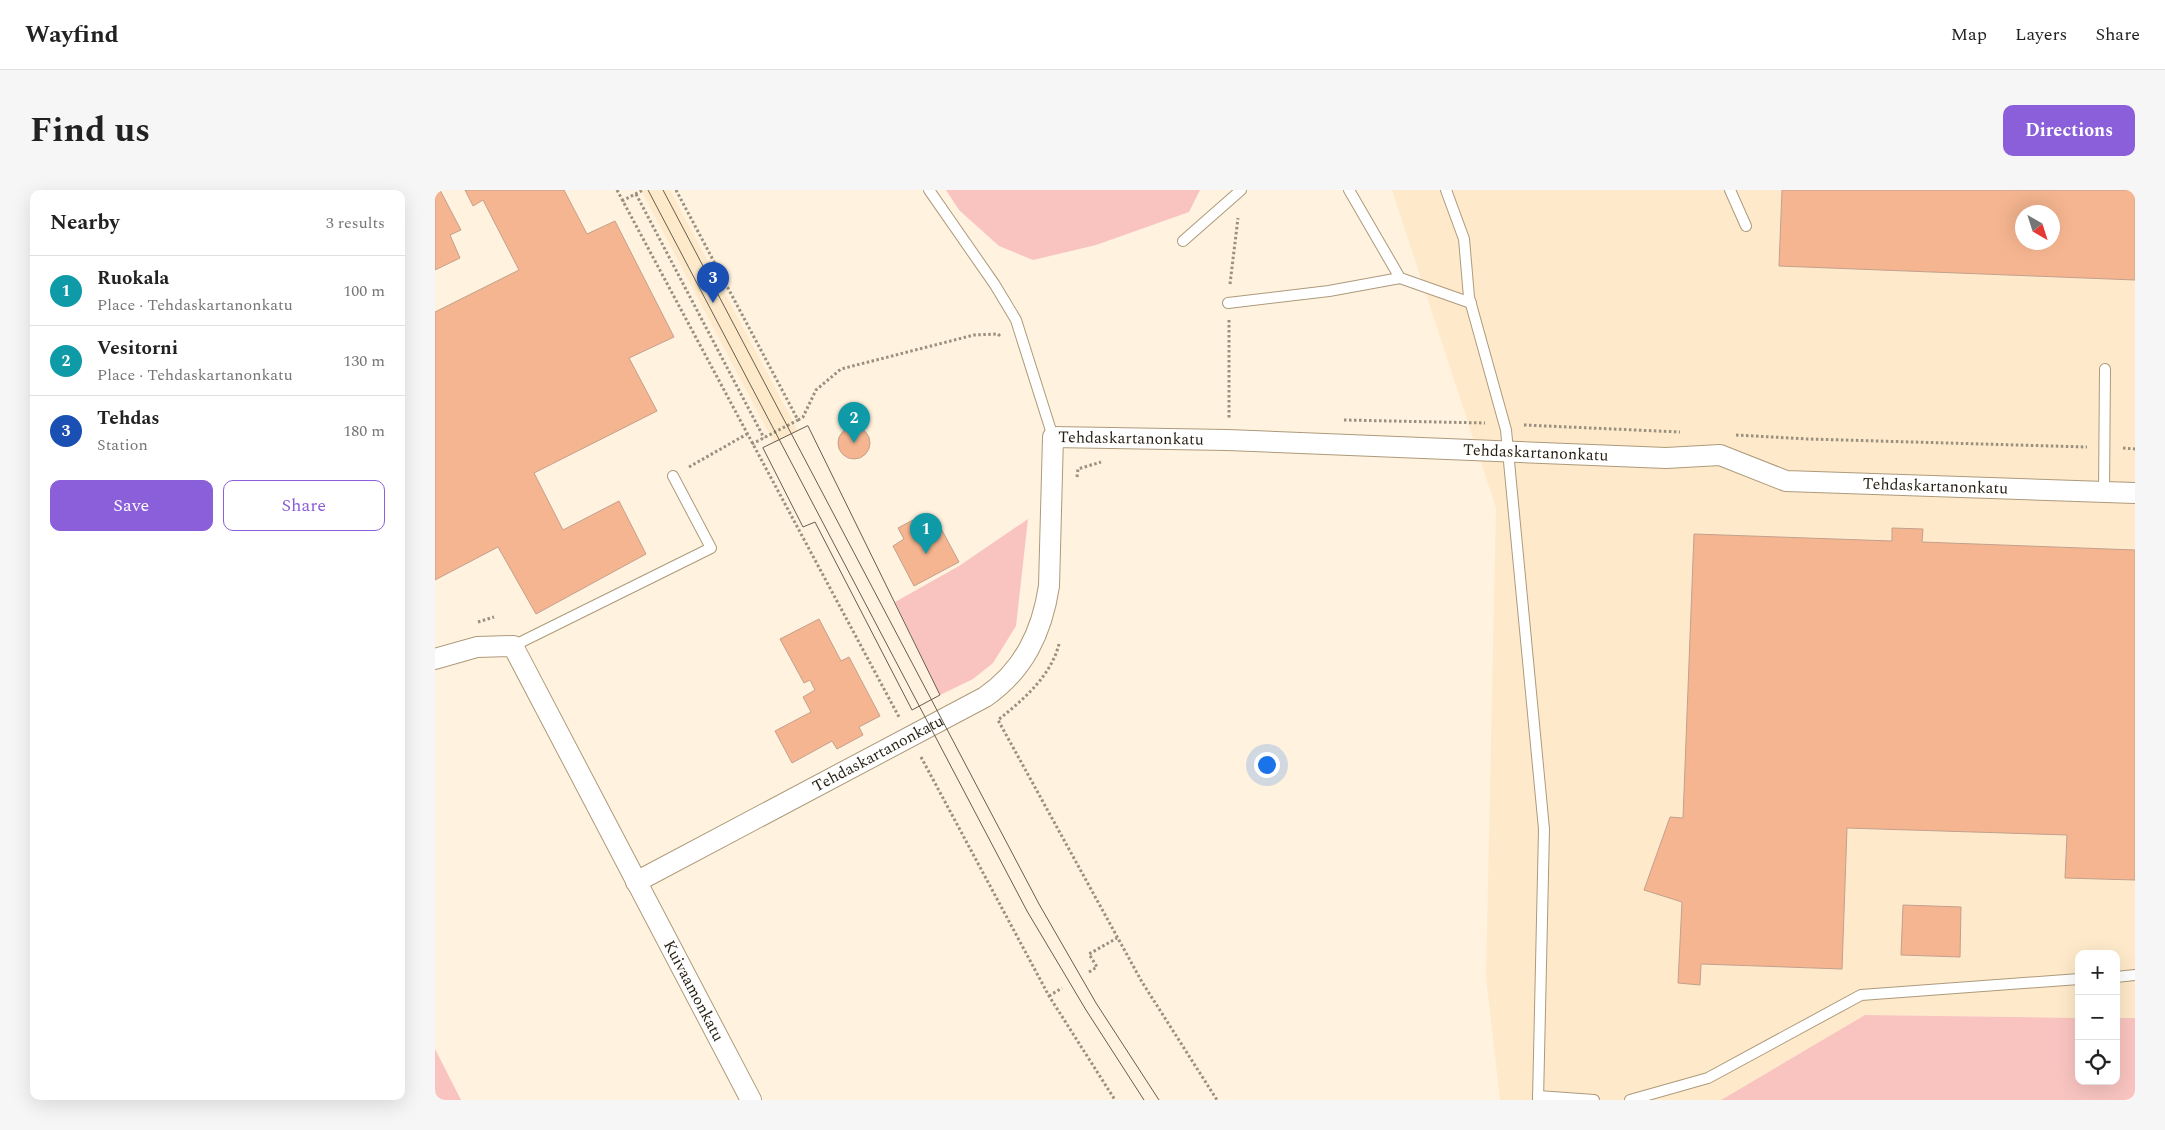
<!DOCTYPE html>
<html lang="en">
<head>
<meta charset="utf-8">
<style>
  :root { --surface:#fff; --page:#f6f6f6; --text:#222; --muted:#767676; --line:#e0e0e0; --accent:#8b5fd9 }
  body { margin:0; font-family:Spectral,serif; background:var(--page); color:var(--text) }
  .controls { position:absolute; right:15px; bottom:15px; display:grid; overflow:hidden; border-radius:10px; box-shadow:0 5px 20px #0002 }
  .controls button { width:45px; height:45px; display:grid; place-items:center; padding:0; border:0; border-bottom:1px solid var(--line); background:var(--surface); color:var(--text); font:25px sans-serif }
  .compass { position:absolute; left:1580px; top:15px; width:45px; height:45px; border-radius:50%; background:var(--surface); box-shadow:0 5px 20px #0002; rotate:141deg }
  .you { position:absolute; left:831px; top:574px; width:18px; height:18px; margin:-12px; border:4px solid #fff; border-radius:50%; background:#1a73e8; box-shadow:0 0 0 8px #1a73e833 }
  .badge { display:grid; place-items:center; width:32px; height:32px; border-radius:50%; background:var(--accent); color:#fff; font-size:16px; font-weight:700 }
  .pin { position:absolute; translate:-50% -41px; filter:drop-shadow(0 1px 2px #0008) }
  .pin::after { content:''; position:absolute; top:26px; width:18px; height:15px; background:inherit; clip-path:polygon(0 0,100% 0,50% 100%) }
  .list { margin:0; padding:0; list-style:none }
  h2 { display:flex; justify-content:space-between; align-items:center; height:65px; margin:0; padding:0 20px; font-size:21px }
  h2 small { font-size:16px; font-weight:400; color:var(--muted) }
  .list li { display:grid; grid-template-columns:32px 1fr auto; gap:15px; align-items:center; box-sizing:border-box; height:70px; padding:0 20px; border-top:1px solid var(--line) }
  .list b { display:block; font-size:19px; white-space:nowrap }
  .list p { margin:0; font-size:16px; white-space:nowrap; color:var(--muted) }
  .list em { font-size:16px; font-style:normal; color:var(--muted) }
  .actions { display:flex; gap:10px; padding:15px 20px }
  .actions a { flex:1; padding:11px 0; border:1px solid var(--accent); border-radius:10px; text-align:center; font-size:18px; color:var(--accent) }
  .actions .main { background:var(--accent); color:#fff }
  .icon { flex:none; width:28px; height:28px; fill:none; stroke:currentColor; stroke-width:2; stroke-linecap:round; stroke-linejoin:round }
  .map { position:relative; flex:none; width:1700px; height:910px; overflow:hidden; border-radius:10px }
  header { display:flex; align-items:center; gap:30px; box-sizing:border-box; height:70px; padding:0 25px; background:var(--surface); border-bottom:1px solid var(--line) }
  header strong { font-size:24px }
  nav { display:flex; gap:28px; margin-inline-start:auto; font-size:18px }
  .intro { display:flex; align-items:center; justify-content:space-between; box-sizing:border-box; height:120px; padding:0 30px }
  h1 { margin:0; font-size:35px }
  .button { padding:12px 22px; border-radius:10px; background:var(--accent); color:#fff; font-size:18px; font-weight:700 }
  main { display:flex; gap:30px; padding:0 30px }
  aside { flex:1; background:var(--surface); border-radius:10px; box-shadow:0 5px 20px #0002 }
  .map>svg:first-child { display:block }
  .built { fill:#feeaca; fill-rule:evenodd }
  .green { fill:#f9c4c0 }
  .building { fill:#f5b590; stroke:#c3a08d; fill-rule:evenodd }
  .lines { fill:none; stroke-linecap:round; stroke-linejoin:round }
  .lane-casing { stroke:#ad9a7b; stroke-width:12 }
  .street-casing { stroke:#ad9a7b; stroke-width:22 }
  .path { stroke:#9a907f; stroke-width:3; stroke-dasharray:2.5 2.5; stroke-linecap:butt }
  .lane { stroke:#fff; stroke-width:10 }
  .street { stroke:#fff; stroke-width:20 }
  .tram { stroke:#675e4f; stroke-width:1 }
  .labels { text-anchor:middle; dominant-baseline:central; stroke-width:4.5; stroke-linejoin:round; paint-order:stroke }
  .street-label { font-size:16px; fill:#251e11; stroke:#fff2de }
</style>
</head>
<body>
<header>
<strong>Wayfind</strong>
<nav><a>Map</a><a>Layers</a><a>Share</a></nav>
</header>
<div class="intro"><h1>Find us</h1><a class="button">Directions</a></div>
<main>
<aside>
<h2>Nearby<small>3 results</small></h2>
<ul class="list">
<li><span class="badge" style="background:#0f9aa8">1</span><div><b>Ruokala</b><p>Place · Tehdaskartanonkatu</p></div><em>100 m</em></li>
<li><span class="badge" style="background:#0f9aa8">2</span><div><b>Vesitorni</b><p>Place · Tehdaskartanonkatu</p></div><em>130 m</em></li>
<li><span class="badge" style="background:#1a4fb4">3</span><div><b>Tehdas</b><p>Station</p></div><em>180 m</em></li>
</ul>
<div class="actions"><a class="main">Save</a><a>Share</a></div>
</aside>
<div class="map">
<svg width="1700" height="910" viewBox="0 0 1700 910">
  <rect width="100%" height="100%" fill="#fff2de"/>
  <!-- built -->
  <g class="built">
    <path d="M206 0H235L363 241 339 253Z"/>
    <path d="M957 0H1700V828H1681V764H1644V828L1430 825 1286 910H1065L1051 787 1061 318ZM1588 22H1618V52H1588Z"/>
  </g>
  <!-- green -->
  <g class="green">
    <path d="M511 0H765L754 22 661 55 598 70 564 56 524 20Z"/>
    <path d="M593 329 581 436 558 473 538 489 505 505 460 412 524 376Z"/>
    <path d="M1430 825 1644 828V891H1681V828H1700V910H1286Z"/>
    <path d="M0 859 26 910H0Z"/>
  </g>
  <!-- building -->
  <g class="building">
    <path d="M0 0H5L26 40 15 45 25 68 0 80Z"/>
    <path d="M30 0H129L152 44 180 31 239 147 194 168 222 221 99 283 128 340 184 311 211 364 101 424 63 357 0 390V122L84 80 48 10 38 16Z"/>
    <path d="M1347 0H1700V90L1344 76ZM1588 22H1618V52H1588Z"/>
    <circle cx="419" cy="253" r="16"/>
    <path d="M478 330 484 340 502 331 524 372 479 396 458 356 469 349 463 338Z"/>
    <path d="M1457 338 1488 339 1487 352 1700 360V690L1630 688 1632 645 1412 638 1407 779 1266 774 1265 795 1243 793 1247 712 1209 700 1235 627 1248 628 1259 344 1457 351Z"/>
    <path d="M384 429 406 471 414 467 445 526 424 537 428 545 402 559 397 551 357 573 340 541 376 522 368 507 380 500 375 490 369 493 345 449Z"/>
    <path d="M1468 715 1526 717 1525 767 1466 765Z"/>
  </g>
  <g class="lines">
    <!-- lane casing -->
    <g class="lane-casing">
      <g id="lane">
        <path d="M494 0 560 95 581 130 618 247"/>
        <path d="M914 0 965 88"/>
        <path d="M1011 0 1029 49 1034 107 1071 240 1109 639 1103 910"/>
        <path d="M1295 0 1311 36"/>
        <path d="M748 51 806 0"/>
        <path d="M793 113 894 101 965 88 1036 113"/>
        <path d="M1669 302 1670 179"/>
        <path d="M78 456 276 358 238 286"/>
        <path d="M1681 787 1700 785"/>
        <path d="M1103 906 1159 910"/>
        <path d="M1195 910 1273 888 1426 805 1644 789"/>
      </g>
    </g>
    <!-- street casing -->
    <g class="street-casing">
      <g id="street">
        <path id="s1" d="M0 469 42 457 78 456 316 910"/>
        <path id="s2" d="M201 692 550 507C589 480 607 442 614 396L618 247 792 250 1231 268 1285 265 1351 291 1700 303"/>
      </g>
    </g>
    <!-- path -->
    <g class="path">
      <path d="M182 0 464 527"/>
      <path d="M241 0 363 230 317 254"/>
      <path d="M201 4 329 248"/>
      <path d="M187 11 208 0"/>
      <path d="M795 94 803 28"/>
      <path d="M794 130V228"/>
      <path d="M363 230 368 227 381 200 406 179 539 145 563 144 565 146"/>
      <path d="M909 230 1050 233"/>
      <path d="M1089 235 1245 242"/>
      <path d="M1301 245 1373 249 1652 257"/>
      <path d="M1688 258 1700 259"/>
      <path d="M254 277 312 244"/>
      <path d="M642 287 643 279 666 272"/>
      <path d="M43 432 59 427"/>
      <path d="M624 454C616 486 588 510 563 530L707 792 782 910"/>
      <path d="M486 567 614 806 680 910"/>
      <path d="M654 782 662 777 654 764 682 748"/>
      <path d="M614 806 627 798"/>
    </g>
    <!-- lane -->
    <use href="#lane" class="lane"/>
    <!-- street -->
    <use href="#street" class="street"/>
    <!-- tram -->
    <g class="tram">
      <path d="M213 0 592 721 651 820 709 910"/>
      <path d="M228 0 604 714 661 813 724 910"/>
      <path d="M373 236 505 505 477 520 380 332 368 337 328 258Z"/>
    </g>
  </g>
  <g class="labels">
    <!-- street labels -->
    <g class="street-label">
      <text stroke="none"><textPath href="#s2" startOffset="754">Tehdaskartanonkatu</textPath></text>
      <text stroke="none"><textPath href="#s2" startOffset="1159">Tehdaskartanonkatu</textPath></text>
      <text stroke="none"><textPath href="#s2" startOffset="1564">Tehdaskartanonkatu</textPath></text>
      <text stroke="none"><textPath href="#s2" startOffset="274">Tehdaskartanonkatu</textPath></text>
      <text stroke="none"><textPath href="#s1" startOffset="469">Kuivaamonkatu</textPath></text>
    </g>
  </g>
</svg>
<div class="controls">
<button>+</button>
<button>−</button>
<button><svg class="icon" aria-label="locate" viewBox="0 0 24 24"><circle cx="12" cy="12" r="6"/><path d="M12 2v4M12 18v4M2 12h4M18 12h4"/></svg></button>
</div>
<svg class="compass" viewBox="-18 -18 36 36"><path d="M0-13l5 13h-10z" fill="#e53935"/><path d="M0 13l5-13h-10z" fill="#767676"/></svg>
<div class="you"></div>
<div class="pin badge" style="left:491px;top:364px;background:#0f9aa8">1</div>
<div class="pin badge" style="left:419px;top:253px;background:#0f9aa8">2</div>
<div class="pin badge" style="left:278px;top:113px;background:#1a4fb4">3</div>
</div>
</main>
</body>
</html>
